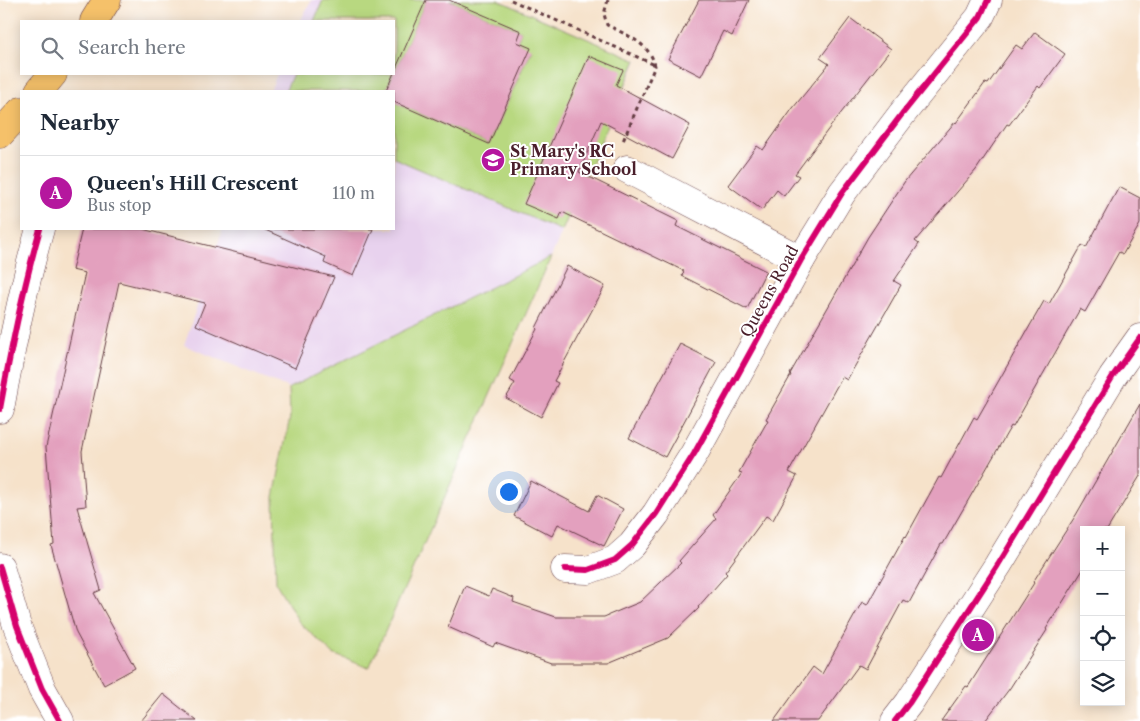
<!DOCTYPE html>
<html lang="en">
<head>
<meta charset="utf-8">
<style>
  :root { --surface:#fff; --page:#f6f6f7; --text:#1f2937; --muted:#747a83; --line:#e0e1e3; --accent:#b5179e }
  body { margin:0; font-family:"Libre Caslon Text",serif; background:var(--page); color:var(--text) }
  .controls { position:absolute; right:15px; bottom:15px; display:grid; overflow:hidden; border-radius:0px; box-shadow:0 2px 12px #0003 }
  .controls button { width:45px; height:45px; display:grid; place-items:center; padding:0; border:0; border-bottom:1px solid var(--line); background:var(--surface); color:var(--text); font:25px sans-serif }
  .you { position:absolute; left:508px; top:491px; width:18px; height:18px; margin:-12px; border:4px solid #fff; border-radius:50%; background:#1a73e8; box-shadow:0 0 0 8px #1a73e833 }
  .badge { display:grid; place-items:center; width:32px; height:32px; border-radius:50%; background:var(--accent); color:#fff; font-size:16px; font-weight:700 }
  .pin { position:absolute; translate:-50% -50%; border:2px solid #fff; box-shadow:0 1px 5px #0006 }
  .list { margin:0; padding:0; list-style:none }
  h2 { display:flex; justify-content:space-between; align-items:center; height:65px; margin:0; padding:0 20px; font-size:21px }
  h2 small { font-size:16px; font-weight:400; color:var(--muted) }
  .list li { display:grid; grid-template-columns:32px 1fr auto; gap:15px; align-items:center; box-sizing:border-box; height:75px; padding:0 20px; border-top:1px solid var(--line) }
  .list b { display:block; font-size:19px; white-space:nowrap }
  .list p { margin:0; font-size:16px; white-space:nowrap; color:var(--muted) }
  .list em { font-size:16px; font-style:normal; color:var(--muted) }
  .icon { flex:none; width:28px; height:28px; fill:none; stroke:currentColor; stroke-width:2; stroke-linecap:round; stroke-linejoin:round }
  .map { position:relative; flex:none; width:1140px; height:721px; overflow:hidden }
  .search { position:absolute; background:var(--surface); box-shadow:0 2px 12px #0003; left:20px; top:20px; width:375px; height:55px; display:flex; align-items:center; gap:12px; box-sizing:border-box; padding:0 18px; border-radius:0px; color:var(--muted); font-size:19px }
  .panel { position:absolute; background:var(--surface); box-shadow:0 2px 12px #0003; left:20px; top:90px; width:375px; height:140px; border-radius:0px }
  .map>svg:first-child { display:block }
  .built { fill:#e8d2ee }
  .green { fill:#b8d880; stroke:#817c56 }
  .building { fill:#e3a0be }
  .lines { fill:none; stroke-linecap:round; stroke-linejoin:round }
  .minor-casing { stroke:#643c43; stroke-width:29 }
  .major-casing { stroke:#643c43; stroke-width:29 }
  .path { stroke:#643c43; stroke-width:3; stroke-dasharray:4 4; stroke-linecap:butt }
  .minor { stroke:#fff; stroke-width:28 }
  .major { stroke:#f5c16b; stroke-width:28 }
  .cycleway-casing { stroke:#fff; stroke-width:9 }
  .cycleway { stroke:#d6006c; stroke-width:6 }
  .labels { text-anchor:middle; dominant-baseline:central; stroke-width:4; stroke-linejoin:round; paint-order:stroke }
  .poi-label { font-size:16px; font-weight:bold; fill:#4a1f2b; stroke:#fff; text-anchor:start }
  .street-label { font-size:16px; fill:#4a1f2b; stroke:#fff }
</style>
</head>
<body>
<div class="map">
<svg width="1140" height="721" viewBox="0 0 1140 721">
  <rect width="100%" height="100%" fill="#fff"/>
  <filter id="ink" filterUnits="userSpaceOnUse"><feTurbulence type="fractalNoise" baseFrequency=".02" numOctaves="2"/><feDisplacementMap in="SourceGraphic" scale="10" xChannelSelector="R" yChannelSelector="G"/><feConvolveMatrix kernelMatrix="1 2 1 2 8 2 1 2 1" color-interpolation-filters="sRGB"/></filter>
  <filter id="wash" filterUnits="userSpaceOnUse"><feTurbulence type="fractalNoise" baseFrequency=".0096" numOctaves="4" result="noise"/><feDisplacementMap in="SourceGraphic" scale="20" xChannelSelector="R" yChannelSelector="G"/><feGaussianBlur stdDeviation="1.12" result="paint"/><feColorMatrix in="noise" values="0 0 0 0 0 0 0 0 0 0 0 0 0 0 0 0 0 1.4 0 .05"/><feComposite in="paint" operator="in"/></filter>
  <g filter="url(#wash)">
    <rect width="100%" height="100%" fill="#f6e2ca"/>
    <!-- built -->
    <path class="built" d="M312 0H500L637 60 551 257 289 388 184 345 223 229H394V91H270L277 74H394V21H300Z"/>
    <!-- green -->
    <g class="green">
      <path d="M323 0H426L394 73V21H314Z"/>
      <path d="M449 0H498L636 60 562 231 394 158V102L489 144 531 49 517 42 521 31Z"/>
      <path d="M293 74H393L386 91H285Z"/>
      <path d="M551 257 369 668 333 654 299 622 276 583 274 497 290 417 289 388Z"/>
    </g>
    <g id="blocks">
      <!-- building -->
      <g class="building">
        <path d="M426 0H449L521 31 517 42 531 48 489 144 394 102V91H386Z"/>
        <path d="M699 0H749L732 36 723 31 701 76 668 59Z"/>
        <path d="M850 18 891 49 827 131 795 174 799 176 784 196 777 190 762 210 728 185 757 146 763 150 793 108 829 64 820 58Z"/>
        <path d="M1035 32 1065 54 1040 88 1038 86 1009 125 1007 124 976 170 915 241 919 244 894 281 901 285 847 380 842 377 789 472 797 476 773 520 766 516 725 572 727 574 698 607 699 608 668 638 608 663H551L495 643 493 647 448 627 465 586 489 596 492 589 514 598 513 602 556 617H604L640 602 681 563 679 561 716 519 713 515 742 473 739 472 768 420 766 419 791 375 790 374 868 237 905 181 955 122 956 123 985 83 988 84 1016 45 1022 49Z"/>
        <path d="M589 56 623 70 616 85 690 125 672 159 601 121 579 172 678 221 676 226 766 271 747 309 682 276 684 271 562 212 559 219 524 204Z"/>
        <path d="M1119 187 1140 198V224L1123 254 1119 252 1085 312 1080 309 1013 427 1011 426 943 544H941L909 603 903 600 866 669 859 665 818 721H774L813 667 822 674 862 602 867 605 905 536 906 537 939 477 941 478 974 417 977 419 1044 301 1049 304 1082 245 1086 248Z"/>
        <path d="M82 229H142L334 277 295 368 196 325 205 303 119 282 82 451 86 506 77 507 101 590 94 593 135 668 104 685 76 633 51 545 54 544 46 447 85 273 72 270Z"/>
        <path d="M263 229H373L353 276 324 263 326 257Z"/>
        <path d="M567 266 605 286 554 381 558 383 541 417 506 398 515 383 510 380 537 329 536 328Z"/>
        <path d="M680 344 716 362 665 457 629 438Z"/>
        <path d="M1140 404V476L1107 530H1084V568L1046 629 1047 630 1010 688 985 721H941L966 686 968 687 1034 583 1033 582 1076 515Z"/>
        <path d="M531 481 589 511 597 495 623 509 604 546 558 524 552 536 514 516Z"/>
        <path d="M163 694 197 721H141Z"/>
      </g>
    </g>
  </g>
  <g filter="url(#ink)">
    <use href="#blocks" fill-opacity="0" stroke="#643c43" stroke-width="1"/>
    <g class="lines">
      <!-- minor casing -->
      <g class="minor-casing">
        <g id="minor">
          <path d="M627 169 801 260"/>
          <path d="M0 409C11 348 23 288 40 229"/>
          <path d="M0 567 17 626 42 689 60 721"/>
          <path d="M565 569 588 570 615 560 632 545 656 514 694 454 801 260 842 193 902 114 980 17 988 0"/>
          <path d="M895 721 909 703 998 565 1113 376 1140 338"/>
        </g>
      </g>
      <!-- major casing -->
      <g class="major-casing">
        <g id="major">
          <path d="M94 21 107 0"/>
          <path d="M39 91 53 74"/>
          <path d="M0 134 21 111"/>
        </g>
      </g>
      <!-- path -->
      <g class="path">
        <path d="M511 0 655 65"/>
        <path d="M608 0 604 14 607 25C626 35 650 43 655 66L623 141"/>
      </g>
      <!-- minor -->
      <use href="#minor" class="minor"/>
      <!-- major -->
      <use href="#major" class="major"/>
      <!-- cycleway casing -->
      <g class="cycleway-casing">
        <g id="cycleway">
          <path d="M0 409C11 348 23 288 40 229"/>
          <path d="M0 567 17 626 42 689 60 721"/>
          <path d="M565 569 588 570 615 560 632 545 656 514 694 454 801 260 842 193 902 114 980 17 988 0"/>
          <path d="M895 721 909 703 998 565 1113 376 1140 338"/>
        </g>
      </g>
      <!-- cycleway -->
      <use href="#cycleway" class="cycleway"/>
    </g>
  </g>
  <!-- icons -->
  <defs>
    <g id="school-disc" transform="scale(1.25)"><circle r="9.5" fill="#b5179e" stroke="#fff"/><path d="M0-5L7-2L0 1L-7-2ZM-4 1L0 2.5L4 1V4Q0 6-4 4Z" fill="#fff"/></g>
  </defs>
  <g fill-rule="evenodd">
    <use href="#school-disc" x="493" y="160"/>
  </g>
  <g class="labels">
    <!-- poi labels -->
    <g class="poi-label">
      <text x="510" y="151">St Mary's RC<tspan x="510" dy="18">Primary School</tspan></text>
    </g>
    <!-- street labels -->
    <g class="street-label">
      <text transform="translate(769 291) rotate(-61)">Queens Road</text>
    </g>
  </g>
</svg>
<div class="controls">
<button>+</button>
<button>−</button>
<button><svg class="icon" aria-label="locate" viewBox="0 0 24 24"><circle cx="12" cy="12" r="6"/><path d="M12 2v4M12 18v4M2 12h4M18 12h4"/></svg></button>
<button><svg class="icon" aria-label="layers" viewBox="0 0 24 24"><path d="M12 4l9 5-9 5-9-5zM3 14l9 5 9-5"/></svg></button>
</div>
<div class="you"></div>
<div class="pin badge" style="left:978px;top:635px">A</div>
<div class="search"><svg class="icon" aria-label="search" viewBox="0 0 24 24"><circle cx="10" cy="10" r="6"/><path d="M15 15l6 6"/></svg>Search here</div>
<section class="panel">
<h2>Nearby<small></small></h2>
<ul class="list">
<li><span class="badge">A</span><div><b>Queen's Hill Crescent</b><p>Bus stop</p></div><em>110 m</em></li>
</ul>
</section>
</div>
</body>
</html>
